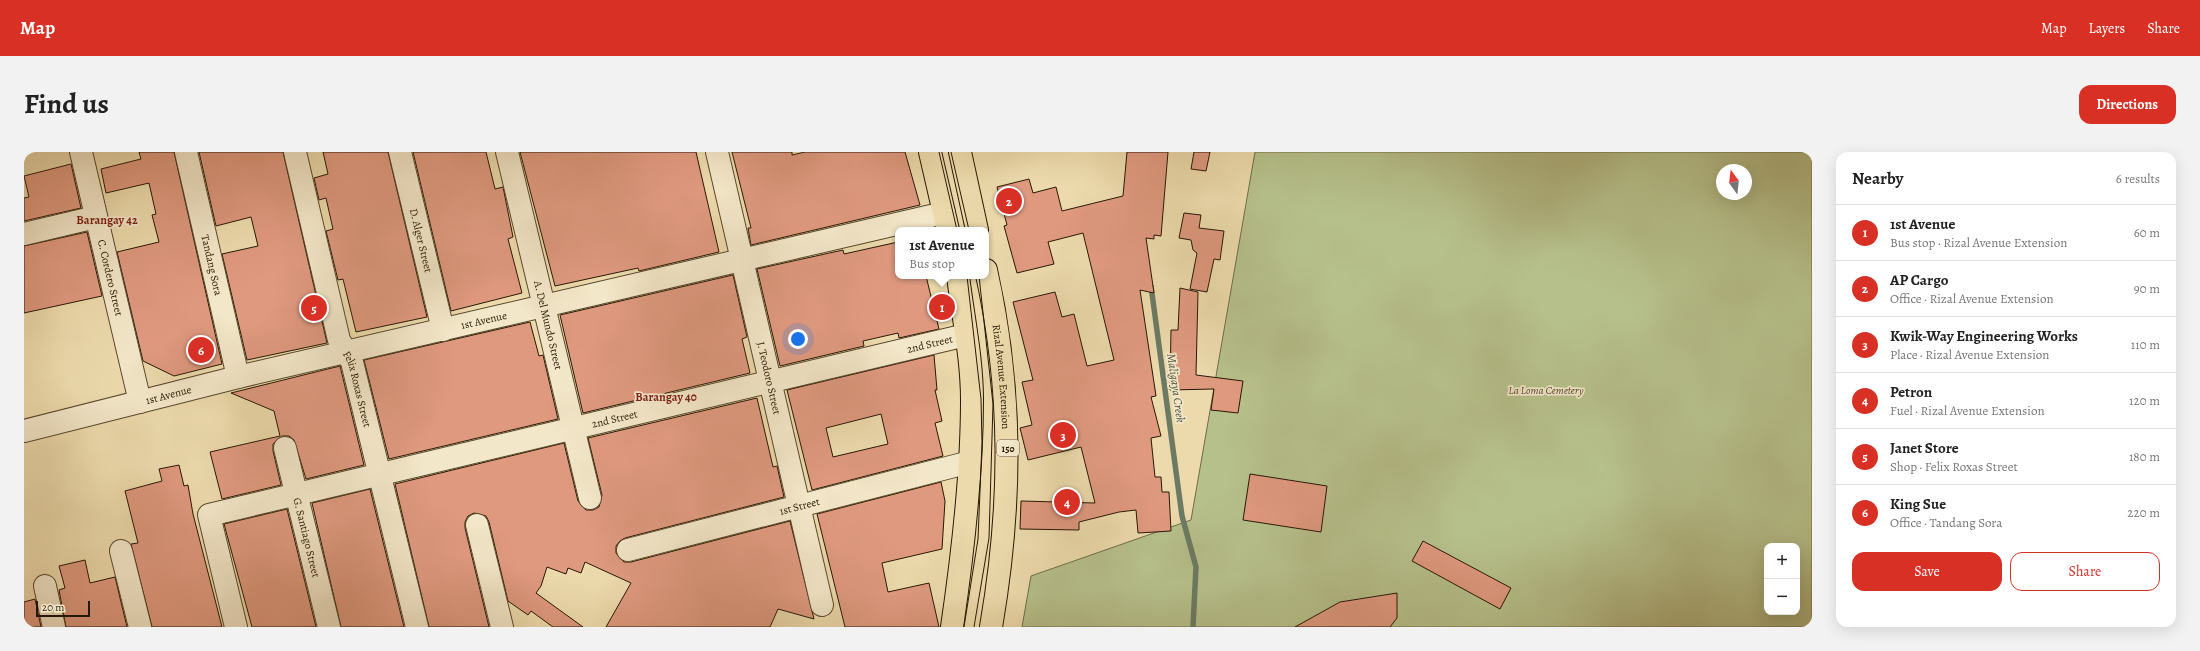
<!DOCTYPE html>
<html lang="en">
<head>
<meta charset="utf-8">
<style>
  :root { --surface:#fff; --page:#f2f2f2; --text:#222; --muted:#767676; --line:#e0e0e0; --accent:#d93025 }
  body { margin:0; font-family:Alegreya,serif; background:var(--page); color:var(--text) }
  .controls { position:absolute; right:12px; bottom:12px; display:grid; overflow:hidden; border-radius:8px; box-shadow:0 4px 16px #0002 }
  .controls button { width:36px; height:36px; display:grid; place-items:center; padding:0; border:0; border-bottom:1px solid var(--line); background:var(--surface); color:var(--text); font:20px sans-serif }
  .compass { position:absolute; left:1692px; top:12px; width:36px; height:36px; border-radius:50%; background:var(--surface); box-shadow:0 4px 16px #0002; rotate:345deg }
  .scale { position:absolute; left:12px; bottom:10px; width:54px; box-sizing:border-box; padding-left:4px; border:2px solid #281802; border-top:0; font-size:11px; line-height:14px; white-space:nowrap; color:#281802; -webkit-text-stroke:3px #f3e7c9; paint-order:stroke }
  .you { position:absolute; left:774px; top:187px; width:14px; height:14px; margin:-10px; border:3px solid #fff; border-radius:50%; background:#1a73e8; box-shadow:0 0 0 6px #1a73e833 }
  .badge { display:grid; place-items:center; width:26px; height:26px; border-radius:50%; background:var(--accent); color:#fff; font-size:13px; font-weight:700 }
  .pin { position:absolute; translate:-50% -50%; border:2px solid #fff; box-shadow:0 1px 4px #0006 }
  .popup { position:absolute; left:871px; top:75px; width:94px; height:52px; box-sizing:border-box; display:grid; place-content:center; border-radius:8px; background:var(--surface); filter:drop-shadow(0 1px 3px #0005); font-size:13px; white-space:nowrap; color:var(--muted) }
  .popup b { font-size:15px; color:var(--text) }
  .popup::after { content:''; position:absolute; left:50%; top:100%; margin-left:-8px; border:8px solid transparent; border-top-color:var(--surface) }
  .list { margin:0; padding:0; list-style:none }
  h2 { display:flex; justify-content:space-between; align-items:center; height:52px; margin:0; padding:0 16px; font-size:17px }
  h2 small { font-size:13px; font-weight:400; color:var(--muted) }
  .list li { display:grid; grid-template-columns:26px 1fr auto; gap:12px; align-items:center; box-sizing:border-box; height:56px; padding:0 16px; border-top:1px solid var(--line) }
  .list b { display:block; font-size:15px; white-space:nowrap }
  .list p { margin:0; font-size:13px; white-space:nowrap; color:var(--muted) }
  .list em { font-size:13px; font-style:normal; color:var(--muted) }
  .actions { display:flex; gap:8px; padding:12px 16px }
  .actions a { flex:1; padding:9px 0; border:1px solid var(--accent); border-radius:12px; text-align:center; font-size:14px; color:var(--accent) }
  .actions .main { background:var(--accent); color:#fff }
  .map { position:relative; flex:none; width:1788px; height:475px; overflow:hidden; border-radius:12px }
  header { display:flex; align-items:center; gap:24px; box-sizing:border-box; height:56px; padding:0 20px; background:var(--accent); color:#fff }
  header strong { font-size:19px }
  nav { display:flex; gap:22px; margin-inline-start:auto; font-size:14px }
  .intro { display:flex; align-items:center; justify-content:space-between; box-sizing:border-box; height:96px; padding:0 24px }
  h1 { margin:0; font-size:28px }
  .button { padding:10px 18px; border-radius:12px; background:var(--accent); color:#fff; font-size:14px; font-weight:700 }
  main { display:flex; gap:24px; padding:0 24px }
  aside { flex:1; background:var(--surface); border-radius:12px; box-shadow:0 4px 16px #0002 }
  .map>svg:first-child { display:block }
  .green { fill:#b6c08b; stroke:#6f6c46; fill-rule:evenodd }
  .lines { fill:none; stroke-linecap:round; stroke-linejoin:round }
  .stream { stroke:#6c7a63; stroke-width:5.5 }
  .building { fill:#df997f; stroke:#281802; fill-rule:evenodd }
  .minor-casing { stroke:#59482c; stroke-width:24 }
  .major-casing { stroke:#281802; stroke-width:24 }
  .minor { stroke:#f3e7c9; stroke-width:22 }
  .major { stroke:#ecdaac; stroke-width:22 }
  .tram { stroke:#281802; stroke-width:1 }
  .labels { text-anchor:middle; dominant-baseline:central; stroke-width:3.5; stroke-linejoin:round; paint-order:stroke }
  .shield { fill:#f3e7c9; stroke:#65563e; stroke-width:1 }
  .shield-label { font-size:10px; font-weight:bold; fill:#281802 }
  .street-label { font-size:11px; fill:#281802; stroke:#f3e7c9 }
  .park-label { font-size:11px; font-style:italic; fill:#534a2b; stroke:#f3e7c9 }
  .neighbourhood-label { font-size:12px; font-weight:bold; fill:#7a1f14; stroke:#f3e7c9 }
  .water-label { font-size:12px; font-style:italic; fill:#50513b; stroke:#f3e7c9 }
</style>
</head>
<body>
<header>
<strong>Map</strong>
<nav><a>Map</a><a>Layers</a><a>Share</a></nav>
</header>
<div class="intro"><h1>Find us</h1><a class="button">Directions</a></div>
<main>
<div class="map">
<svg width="1788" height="475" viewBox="0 0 1788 475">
  <rect width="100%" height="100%" fill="#ecdaac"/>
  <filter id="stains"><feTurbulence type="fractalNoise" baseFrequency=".005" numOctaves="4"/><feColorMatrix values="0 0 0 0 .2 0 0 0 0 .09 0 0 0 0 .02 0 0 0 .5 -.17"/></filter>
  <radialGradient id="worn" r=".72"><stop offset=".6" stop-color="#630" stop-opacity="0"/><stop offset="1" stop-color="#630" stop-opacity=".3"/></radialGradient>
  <!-- green -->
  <path class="green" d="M1231 0H1788V475H998L1007 424 1167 368ZM1698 18H1722V42H1698ZM1743 394H1773V460H1743Z"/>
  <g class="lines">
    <!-- stream -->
    <path class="stream" d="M1127 134 1158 364 1172 415 1169 475"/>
  </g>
  <!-- building -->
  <g class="building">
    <path d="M115 0H150L198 212 150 224 119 209 93 100 135 90 128 63 132 62 125 31 82 41 77 17 117 7Z"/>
    <path d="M175 0H259L303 191 223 208 198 102 234 94 227 65 192 74Z"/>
    <path d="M299 0H364L403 165 332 180 319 127 314 128 302 79 309 77 302 46 295 48 290 26 304 22Z"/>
    <path d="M389 0H462L471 37 479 35 489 85 484 87 498 141 427 159Z"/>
    <path d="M496 0H672L695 100 615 119 614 116 531 134Z"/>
    <path d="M708 0H768V3L781 0H881L896 53 727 93 724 76H727Z"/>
    <path d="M1103 0H1144L1137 84 1130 83V87L1122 86 1130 141 1116 138 1132 244 1127 245 1137 284 1127 286 1131 325H1137L1138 340H1145L1147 379 1114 381 1112 358 1095 360 1055 370V378L996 377 997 349 1071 351 1057 295 1004 308 996 276 1008 273 998 230 1009 228 989 150 1031 140 1038 165 1050 162 1063 214 1090 208 1059 81 1024 90 1030 112 993 121 980 74 983 73 973 35 1005 27 1009 41 1032 35 1038 59 1099 44Z"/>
    <path d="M1170 0H1186L1182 19 1167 17Z"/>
    <path d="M47 12 57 56 0 69V46L5 45 0 24Z"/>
    <path d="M1160 61 1177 63 1175 76 1200 79 1196 108 1190 107 1183 140 1166 137 1173 101 1169 98 1167 88 1155 86Z"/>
    <path d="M63 80 78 144 0 161V94Z"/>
    <path d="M874 90V124H902L915 177 875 186 874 181 839 189 840 194 756 214 733 117 819 98 820 102Z"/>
    <path d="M709 123 723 185 718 187 726 221 559 261 536 163Z"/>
    <path d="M1156 136 1174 140 1172 223 1219 229 1214 261 1187 258 1190 237 1146 238 1147 178H1154Z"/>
    <path d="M506 170 515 204 519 203 534 267 365 307 340 208Z"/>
    <path d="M910 203 913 238H911L918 269 911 271 919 304 788 338 763 238ZM857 262 864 292 809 305 802 276Z"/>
    <path d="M316 214 340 313 282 327 270 288 265 284H258L249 292V299L257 333 198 347 186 300 256 284 250 259 207 241Z"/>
    <path d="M733 246 749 315 753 314 760 345 601 386 596 389 592 394V401L600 410H607L766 369 790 467 754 457 746 475H582L607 431 561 410 557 421 544 416 542 422 523 415 517 434 512 441 559 475H529L507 459 504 463 484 449 465 370 462 364 450 361 444 364 441 370V376L465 475H405L371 332 540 291 554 349 562 358H569L575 355 578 343 564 286Z"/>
    <path d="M155 313 160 334 164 333 169 362 198 475H128L107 392 114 391 101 339 138 329 135 317Z"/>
    <path d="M1226 322 1303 334 1297 380 1219 368Z"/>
    <path d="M917 330 921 349 918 397 858 411 864 440 905 431 915 475H821L793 362Z"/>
    <path d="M346 337 380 475H317L288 351Z"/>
    <path d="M263 357 292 475H228L200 372Z"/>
    <path d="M1399 389 1487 436 1476 457 1388 409Z"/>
    <path d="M61 408 66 431 91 425 103 475H42L35 438 41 436 35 414Z"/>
    <path d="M1373 441V466L1366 475H1271L1316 450Z"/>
    <path d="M11 447 17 475H0V450Z"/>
  </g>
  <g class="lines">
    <!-- minor casing -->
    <g class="minor-casing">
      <g id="minor">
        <path id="s1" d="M57 0 116 250"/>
        <path id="s2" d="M162 0 214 225"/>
        <path id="s3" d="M271 0 315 188 328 210 393 475"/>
        <path id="s4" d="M376 0 419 178"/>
        <path id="s5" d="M483 0 566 346"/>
        <path id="s6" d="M693 0 798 453"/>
        <path d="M0 82 72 65"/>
        <path id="s7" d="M0 279 214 225 920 61"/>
        <path id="s8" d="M261 296 305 475"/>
        <path d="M453 373 478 475"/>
        <path id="s9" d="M604 398 946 310"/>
        <path d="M97 399 116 475"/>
        <path d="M21 434 30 475"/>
        <path id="s10" d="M212 475 185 363 942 183"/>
      </g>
    </g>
    <!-- major casing -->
    <g class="major-casing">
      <g id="major">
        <path d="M906 0 924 78"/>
        <path d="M936 0 953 78"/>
        <path id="s11" d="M962 118C989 239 988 353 967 475"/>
        <path d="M928 475C939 400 948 324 948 248 948 207 939 165 934 124"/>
      </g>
    </g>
    <!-- minor -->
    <use href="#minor" class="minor"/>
    <!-- major -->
    <use href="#major" class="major"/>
    <!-- tram -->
    <g class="tram">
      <path d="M915 0 933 78"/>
      <path d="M927 0 945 78"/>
      <path d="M940 475 954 387 958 291 957 247 943 124"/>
      <path d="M950 475 965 386 969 252 955 124"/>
    </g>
  </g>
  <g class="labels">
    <!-- shield labels -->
    <rect class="shield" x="973" y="288" width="22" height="16" rx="3"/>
    <g class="shield-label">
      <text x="984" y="296">150</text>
    </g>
    <!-- street labels -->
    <g class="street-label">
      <text stroke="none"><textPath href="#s4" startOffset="91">D. Alger Street</textPath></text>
      <text stroke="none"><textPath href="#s2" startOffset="116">Tandang Sora</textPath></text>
      <text stroke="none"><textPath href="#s1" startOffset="129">C. Cordero Street</textPath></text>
      <text stroke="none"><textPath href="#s7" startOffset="473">1st Avenue</textPath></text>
      <text stroke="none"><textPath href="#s5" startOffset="178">A. Del Mundo Street</textPath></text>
      <text stroke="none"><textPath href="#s10" startOffset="856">2nd Street</textPath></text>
      <text stroke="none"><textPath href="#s11" startOffset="108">Rizal Avenue Extension</textPath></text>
      <text stroke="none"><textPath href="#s6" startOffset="232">J. Teodoro Street</textPath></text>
      <text stroke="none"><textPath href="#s3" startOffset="246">Felix Roxas Street</textPath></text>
      <text stroke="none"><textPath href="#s7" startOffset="149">1st Avenue</textPath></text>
      <text stroke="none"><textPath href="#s10" startOffset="532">2nd Street</textPath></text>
      <text stroke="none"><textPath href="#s9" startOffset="177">1st Street</textPath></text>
      <text stroke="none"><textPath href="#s8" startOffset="92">G. Santiago Street</textPath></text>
    </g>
    <!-- park labels -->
    <g class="park-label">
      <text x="1522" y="238">La Loma Cemetery</text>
    </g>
    <!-- neighbourhood labels -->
    <g class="neighbourhood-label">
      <text x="83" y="68">Barangay 42</text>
      <text x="642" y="245">Barangay 40</text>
    </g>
    <!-- water labels -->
    <g class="water-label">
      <text transform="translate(1152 236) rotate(82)">Maligaya Creek</text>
    </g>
  </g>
  <rect width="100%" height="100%" filter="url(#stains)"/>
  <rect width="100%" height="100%" fill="url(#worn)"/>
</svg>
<div class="controls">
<button>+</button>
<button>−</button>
</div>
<svg class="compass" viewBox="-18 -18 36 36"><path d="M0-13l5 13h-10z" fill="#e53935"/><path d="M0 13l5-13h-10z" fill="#767676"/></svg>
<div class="scale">20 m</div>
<div class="you"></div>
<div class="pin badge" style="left:918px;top:155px">1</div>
<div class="popup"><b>1st Avenue</b>Bus stop</div>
<div class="pin badge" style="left:985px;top:49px">2</div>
<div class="pin badge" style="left:1039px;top:283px">3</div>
<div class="pin badge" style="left:1043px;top:350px">4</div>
<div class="pin badge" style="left:290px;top:156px">5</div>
<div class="pin badge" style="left:177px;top:198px">6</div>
</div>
<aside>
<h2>Nearby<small>6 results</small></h2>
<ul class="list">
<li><span class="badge">1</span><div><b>1st Avenue</b><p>Bus stop · Rizal Avenue Extension</p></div><em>60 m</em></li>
<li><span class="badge">2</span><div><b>AP Cargo</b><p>Office · Rizal Avenue Extension</p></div><em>90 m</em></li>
<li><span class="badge">3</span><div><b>Kwik-Way Engineering Works</b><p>Place · Rizal Avenue Extension</p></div><em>110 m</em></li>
<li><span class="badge">4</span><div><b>Petron</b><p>Fuel · Rizal Avenue Extension</p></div><em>120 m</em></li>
<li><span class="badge">5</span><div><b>Janet Store</b><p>Shop · Felix Roxas Street</p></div><em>180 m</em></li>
<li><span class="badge">6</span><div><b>King Sue</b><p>Office · Tandang Sora</p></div><em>220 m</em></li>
</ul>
<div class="actions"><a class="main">Save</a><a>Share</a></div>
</aside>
</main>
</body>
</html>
